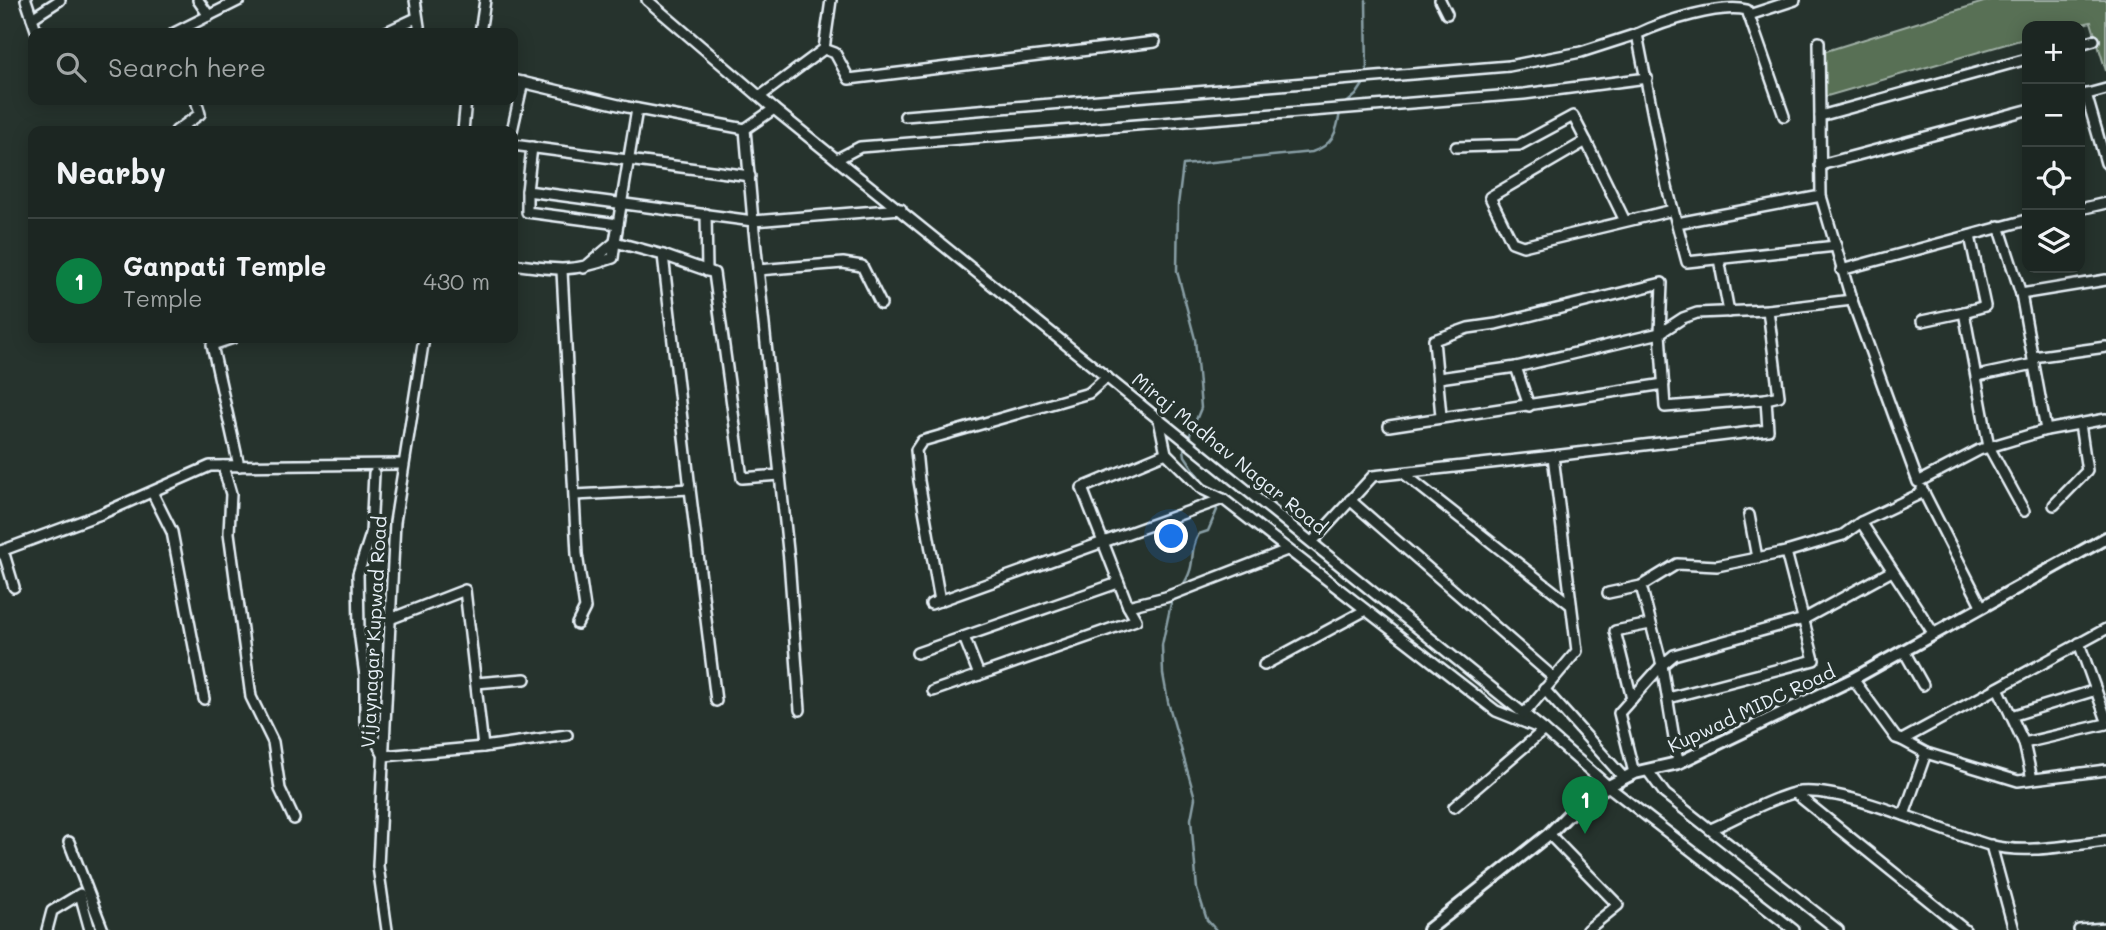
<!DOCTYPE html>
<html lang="en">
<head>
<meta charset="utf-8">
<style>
  :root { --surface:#1c2622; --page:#29322f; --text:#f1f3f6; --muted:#a0a5a5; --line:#3a4340; --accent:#0b8043 }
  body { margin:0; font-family:Mali,sans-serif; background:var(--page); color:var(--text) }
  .controls { position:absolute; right:21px; top:21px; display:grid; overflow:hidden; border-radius:14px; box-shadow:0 4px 18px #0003 }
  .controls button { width:63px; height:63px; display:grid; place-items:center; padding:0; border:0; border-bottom:2px solid var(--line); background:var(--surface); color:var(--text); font:35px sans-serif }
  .you { position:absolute; left:1172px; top:537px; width:24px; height:24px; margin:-18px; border:5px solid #fff; border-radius:50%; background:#1a73e8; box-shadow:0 0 0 10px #1a73e833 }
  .badge { display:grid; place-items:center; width:46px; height:46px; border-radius:50%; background:var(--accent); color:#fff; font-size:23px; font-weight:700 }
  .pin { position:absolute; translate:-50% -58px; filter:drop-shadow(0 2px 4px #0008) }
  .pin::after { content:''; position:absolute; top:37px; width:24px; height:21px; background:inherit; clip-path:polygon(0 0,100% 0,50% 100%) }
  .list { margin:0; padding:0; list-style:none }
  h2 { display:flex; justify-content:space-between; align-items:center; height:91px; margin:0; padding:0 28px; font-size:30px }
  h2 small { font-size:23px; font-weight:400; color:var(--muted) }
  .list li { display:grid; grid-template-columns:46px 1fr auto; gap:21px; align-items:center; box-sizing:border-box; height:126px; padding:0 28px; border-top:2px solid var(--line) }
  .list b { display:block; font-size:26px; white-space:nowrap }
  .list p { margin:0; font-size:23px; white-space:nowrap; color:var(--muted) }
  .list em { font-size:23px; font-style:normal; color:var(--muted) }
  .icon { flex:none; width:38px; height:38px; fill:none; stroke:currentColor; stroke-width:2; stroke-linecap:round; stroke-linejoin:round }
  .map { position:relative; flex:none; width:2106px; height:930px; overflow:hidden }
  .search { position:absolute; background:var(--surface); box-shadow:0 4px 18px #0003; left:28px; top:28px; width:490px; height:77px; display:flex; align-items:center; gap:18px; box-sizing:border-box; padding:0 24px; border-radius:14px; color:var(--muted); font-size:26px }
  .panel { position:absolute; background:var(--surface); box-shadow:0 4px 18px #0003; left:28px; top:126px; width:490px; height:217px; border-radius:14px }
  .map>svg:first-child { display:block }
  .green { fill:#597055; stroke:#a0b0a6; stroke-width:2 }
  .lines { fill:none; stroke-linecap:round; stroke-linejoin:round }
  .stream { stroke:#899fa6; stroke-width:2.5 }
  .minor-casing { stroke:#e8f1f8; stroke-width:14 }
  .major-casing { stroke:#e8f1f8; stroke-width:16 }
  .minor { stroke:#26332d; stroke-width:9 }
  .major { stroke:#26332d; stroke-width:10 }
  .labels { text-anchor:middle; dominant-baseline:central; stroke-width:7; stroke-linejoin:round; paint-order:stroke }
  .street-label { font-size:19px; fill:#e8f1f8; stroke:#26332d }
</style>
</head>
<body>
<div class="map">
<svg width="2106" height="930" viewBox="0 0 2106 930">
  <rect width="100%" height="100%" fill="#26332d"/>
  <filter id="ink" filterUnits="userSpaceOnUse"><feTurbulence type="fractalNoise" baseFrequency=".0143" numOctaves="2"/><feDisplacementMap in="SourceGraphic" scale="14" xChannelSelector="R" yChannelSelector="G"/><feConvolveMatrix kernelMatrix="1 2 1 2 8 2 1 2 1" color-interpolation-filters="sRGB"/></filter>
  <g filter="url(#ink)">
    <!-- green -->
    <path class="green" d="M1990 0H2106V71L2091 22 2074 26H2027V38L1824 97 1823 52Z"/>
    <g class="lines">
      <!-- stream -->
      <g class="stream">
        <path d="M1366 0 1367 74"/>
        <path d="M1343 106 1356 95 1366 80"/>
        <path d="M1205 486 1185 456 1184 449 1201 408 1195 339 1177 271 1178 205 1183 165 1312 152C1333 145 1337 132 1340 112"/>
        <path d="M1181 588C1199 563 1187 553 1199 534L1208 531 1217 510 1209 495"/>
        <path d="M1172 599 1162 645 1163 674 1168 702 1195 798 1191 819 1197 889 1207 920 1216 930"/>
      </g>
      <!-- minor casing -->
      <g class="minor-casing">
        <g id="minor">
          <path d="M26 0 37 33"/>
          <path d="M198 0 209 16"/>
          <path d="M415 0 420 33"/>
          <path d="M647 0 774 109 1544 730 1609 787 1794 930"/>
          <path d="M1440 0 1447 14"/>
          <path d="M1749 15 1795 0"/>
          <path d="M32 18 60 0"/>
          <path d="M174 33 240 0"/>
          <path d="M384 33 416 18"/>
          <path d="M480 33 485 0"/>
          <path d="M1637 34C1662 22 1721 3 1747 10L1784 116"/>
          <path d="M1819 42 1821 196 1850 295 1918 482 1979 450 2046 430 2106 419"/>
          <path d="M2080 44 2094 40"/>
          <path d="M824 49 835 53 849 79 1155 42"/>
          <path d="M513 80 627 107 745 129"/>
          <path d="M2086 94 2106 163"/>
          <path d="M762 95 824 49 831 0"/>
          <path d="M2080 96 2106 89"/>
          <path d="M774 109 745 129 753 221 901 209"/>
          <path d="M905 116 1509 66 1581 52 1637 34 1667 187 1687 262 1836 246"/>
          <path d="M1820 116 2027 59"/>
          <path d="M176 131 200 114 196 100"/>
          <path d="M463 131 466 100"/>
          <path d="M512 131 523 82"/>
          <path d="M513 145 750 176"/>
          <path d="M532 147 527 191 753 221 789 560 800 710"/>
          <path d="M1456 147 1519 145 1573 116 1586 141"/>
          <path d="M839 158 860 147 1524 94 1647 78"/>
          <path d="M1820 165 2027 110"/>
          <path d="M527 191V212L618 224"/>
          <path d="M2080 209 2106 203"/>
          <path d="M706 214 707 271"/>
          <path d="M1625 221 1586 141 1490 197 1512 242 1523 246 1673 210"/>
          <path d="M1677 223 1821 196"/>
          <path d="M1999 226 2021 294 2046 430"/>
          <path d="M1970 236 1985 306 1964 312 1989 447 2024 511"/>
          <path d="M663 255 714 273 742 478 780 475"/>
          <path d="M1719 259 1729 312"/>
          <path d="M513 264C556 270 571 273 613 258L615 242 584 268"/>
          <path d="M758 270 843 263 862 266 881 304"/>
          <path d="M1841 270 2027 220"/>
          <path d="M562 271 577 554 585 608 577 624"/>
          <path d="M2021 294 2106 280"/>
          <path d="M1922 321 1964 312"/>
          <path d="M233 338 212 345 239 466"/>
          <path d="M2033 357 2106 347"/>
          <path d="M1516 367 1529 406"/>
          <path d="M1977 376 2034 364"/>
          <path d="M1439 378 1516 367 1660 333 1683 318 1697 313 1768 310"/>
          <path d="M1441 416 1434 340 1468 328 1496 324 1662 283 1660 333 1665 407 1766 399"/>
          <path d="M1159 420 1166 453 1202 489 1223 499 1496 711 1544 730 1454 807"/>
          <path d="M1389 426 1664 384"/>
          <path d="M1553 456 1768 430 1766 399 1779 396 1768 310 1852 300"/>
          <path d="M223 466 231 494 229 533 251 697 273 742 280 789 294 819"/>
          <path d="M374 473 371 534 358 574 359 631 365 676V721L384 756 483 747 465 590 390 619"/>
          <path d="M1403 473 1571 605"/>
          <path d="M690 489 716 701"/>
          <path d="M1922 489 1982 607"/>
          <path d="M152 492 172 532 204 699"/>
          <path d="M575 495 690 489 663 255 615 242 637 109"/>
          <path d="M1350 500 1553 677"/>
          <path d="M2054 505 2087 471 2080 424"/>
          <path d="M1749 515 1757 558"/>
          <path d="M1861 522 1934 634"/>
          <path d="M1313 541 1373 476 1553 456 1577 651 1524 714"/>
          <path d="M0 551 5 557 14 587"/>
          <path d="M1 551 101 514 210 466 402 464"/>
          <path d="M1608 593 1641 586 1677 564 1717 566 1786 552 1843 535 1861 522 1924 492"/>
          <path d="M940 601 919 481 916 450 922 441 1089 393 1107 377"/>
          <path d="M931 604 1223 499"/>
          <path d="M1128 606 1082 488 1166 453"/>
          <path d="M964 637 979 675"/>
          <path d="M2079 643 2106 718"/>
          <path d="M1904 651 1923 685"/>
          <path d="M917 653 1118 583"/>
          <path d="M1264 665 1364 611"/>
          <path d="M1853 679 1896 738 1902 740 2106 629"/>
          <path d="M476 683 525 679"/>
          <path d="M1998 688 2024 743 2032 779"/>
          <path d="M1544 689 1623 777"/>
          <path d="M933 691 1136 620 1128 606 1166 597 1287 550"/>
          <path d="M1668 698 1814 660 1786 552"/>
          <path d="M1632 699 1615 631 1650 624"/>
          <path d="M2011 716 2096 690"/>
          <path d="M1902 740 1926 753 2018 781 2106 770"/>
          <path d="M2024 743 2106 724"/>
          <path d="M483 747 567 735"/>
          <path d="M1678 763 1662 665 1674 655 1804 619 1892 571"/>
          <path d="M1648 771 1665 794 1838 930"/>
          <path d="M1634 773 1619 713 1662 665 1641 586"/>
          <path d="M1795 793 1965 930"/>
          <path d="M1904 815 1926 753"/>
          <path d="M1711 829C1737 818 1766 800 1794 793 1838 783 1942 832 1989 845 2026 855 2068 845 2106 841"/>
          <path d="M1549 834 1618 905 1587 930"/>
          <path d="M69 842 103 930"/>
          <path d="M1991 845 2014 930"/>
          <path d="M47 930 52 911 80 894 90 930"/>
          <path d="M387 930 378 866 395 522 424 338"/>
          <path d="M2079 930 2106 928"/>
        </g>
      </g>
      <!-- major casing -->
      <g class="major-casing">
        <path id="major" d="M1428 930 1549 834 1585 798 1634 773 1678 763 1853 679 2106 538"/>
      </g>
      <!-- minor -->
      <use href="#minor" class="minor"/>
      <!-- major -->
      <use href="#major" class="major"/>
    </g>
  </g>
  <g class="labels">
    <!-- street labels -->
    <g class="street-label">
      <text transform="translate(1230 453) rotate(39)">Miraj Madhav Nagar Road</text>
      <text transform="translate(373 632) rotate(-87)">Vijaynagar Kupwad Road</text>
      <text transform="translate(1751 708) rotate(-25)">Kupwad MIDC Road</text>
    </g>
  </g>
</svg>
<div class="controls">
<button>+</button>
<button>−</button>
<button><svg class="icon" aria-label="locate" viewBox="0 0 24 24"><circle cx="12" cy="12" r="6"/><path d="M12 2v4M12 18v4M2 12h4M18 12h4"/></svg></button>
<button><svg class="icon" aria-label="layers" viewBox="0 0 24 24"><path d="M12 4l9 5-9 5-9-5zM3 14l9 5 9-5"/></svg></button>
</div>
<div class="you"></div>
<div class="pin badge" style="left:1585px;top:834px">1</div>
<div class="search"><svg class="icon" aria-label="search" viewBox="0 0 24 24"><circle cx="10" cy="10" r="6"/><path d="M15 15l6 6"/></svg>Search here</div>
<section class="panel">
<h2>Nearby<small></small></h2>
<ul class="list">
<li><span class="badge">1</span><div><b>Ganpati Temple</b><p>Temple</p></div><em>430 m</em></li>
</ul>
</section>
</div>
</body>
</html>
